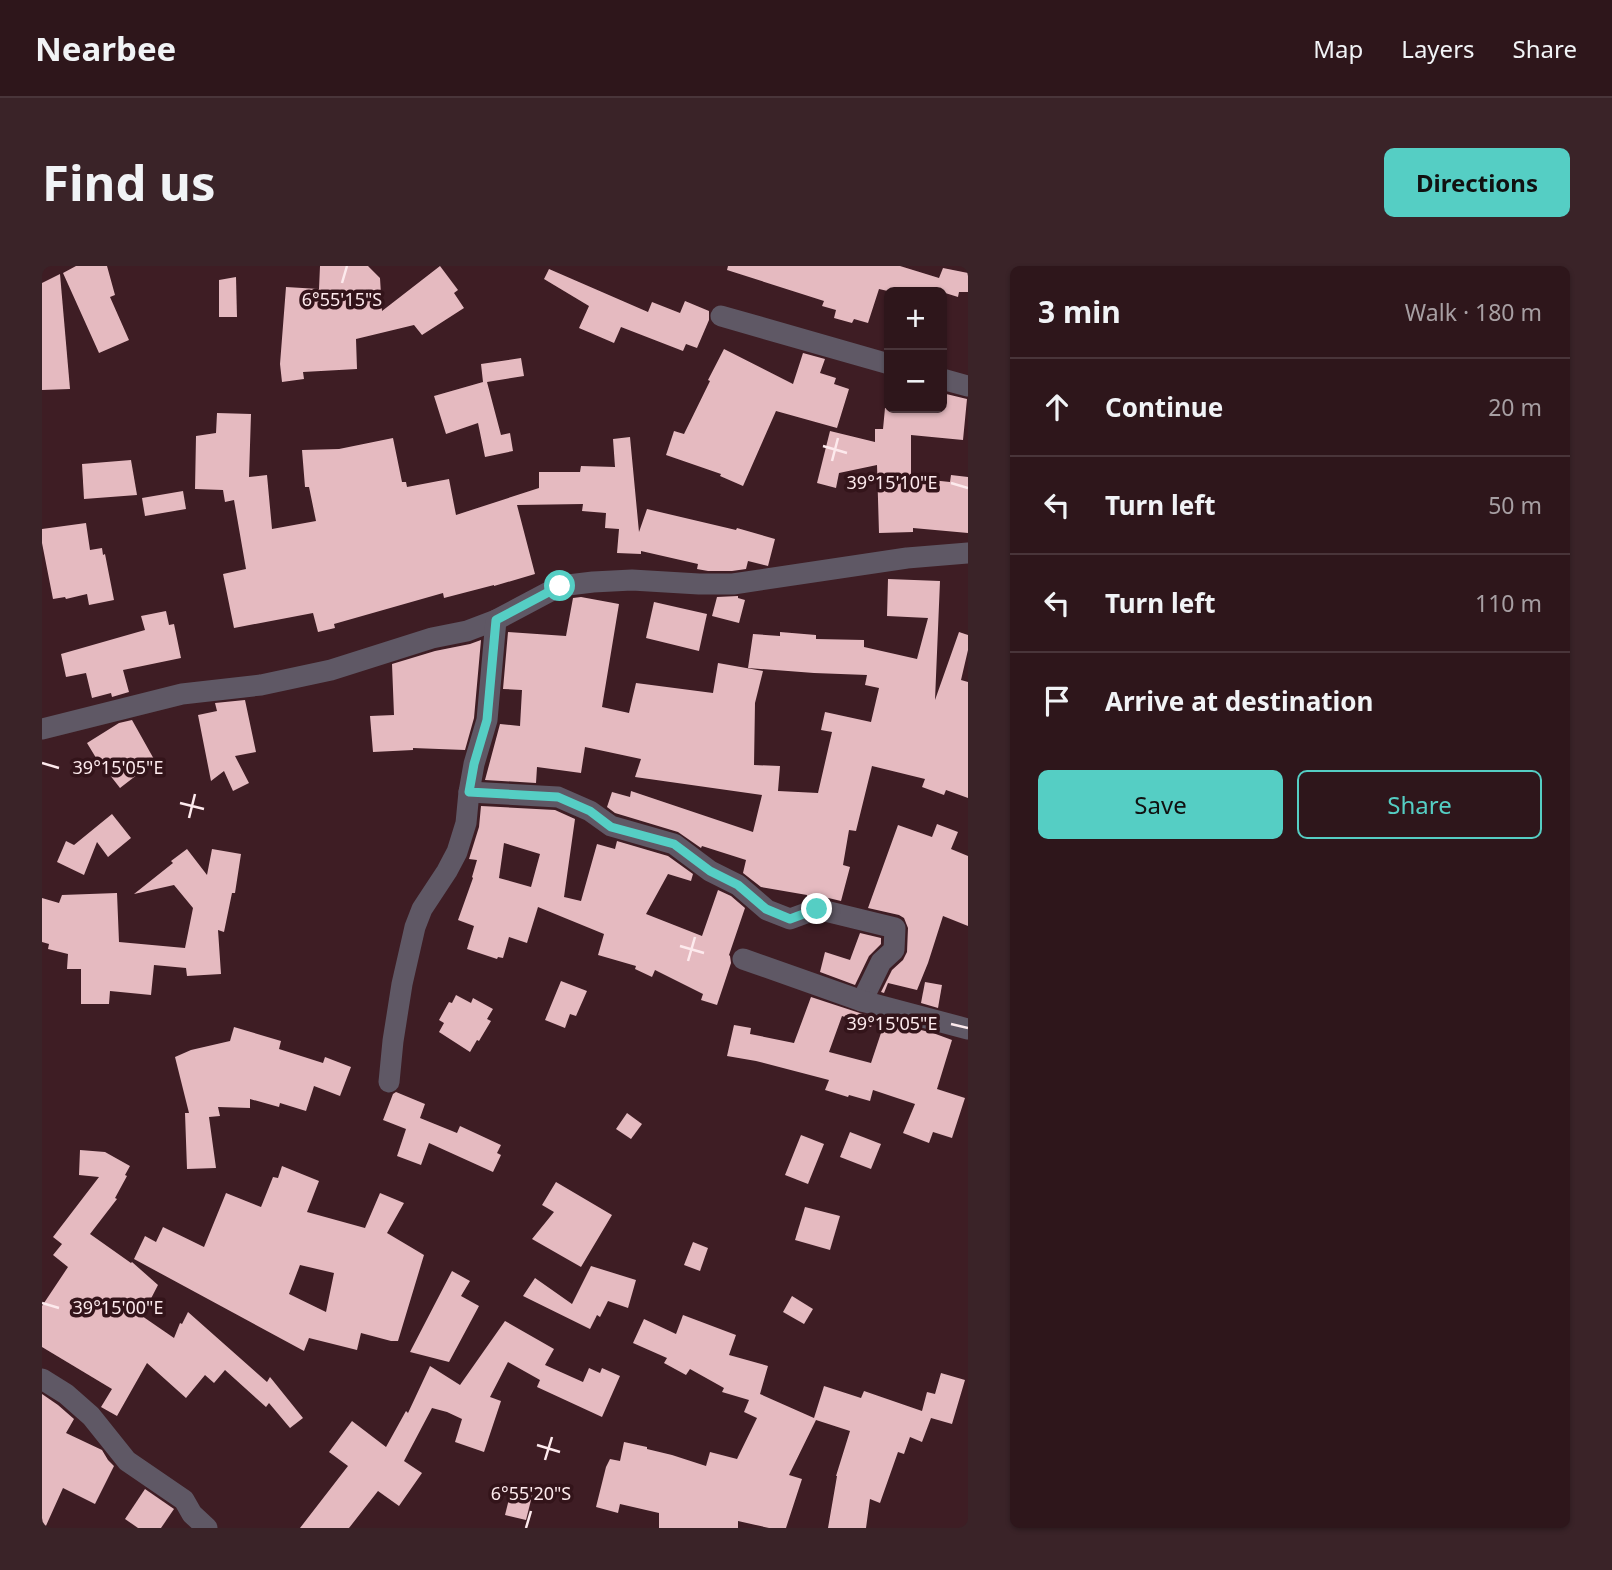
<!DOCTYPE html>
<html lang="en">
<head>
<meta charset="utf-8">
<style>
  :root { --surface:#2e161b; --page:#3a2328; --text:#f1f3f6; --muted:#a79fa3; --line:#49353a; --accent:#55cec4 }
  body { margin:0; font-family:"Noto Sans",sans-serif; background:var(--page); color:var(--text) }
  .controls { position:absolute; right:21px; top:21px; display:grid; overflow:hidden; border-radius:10px; box-shadow:0 2px 5px #0004 }
  .controls button { width:63px; height:63px; display:grid; place-items:center; padding:0; border:0; border-bottom:2px solid var(--line); background:var(--surface); color:var(--text); font:35px sans-serif }
  .stop { position:absolute; width:21px; height:21px; margin:-16px; border:5px solid #55cec4; border-radius:50%; background:#fff }
  .stop.end { background:#55cec4; border-color:#fff; box-shadow:0 2px 7px #0008 }
  .list { margin:0; padding:0; list-style:none }
  h2 { display:flex; justify-content:space-between; align-items:center; height:91px; margin:0; padding:0 28px; font-size:30px }
  h2 small { font-size:23px; font-weight:400; color:var(--muted) }
  .list li { display:grid; grid-template-columns:46px 1fr auto; gap:21px; align-items:center; box-sizing:border-box; height:98px; padding:0 28px; border-top:2px solid var(--line) }
  .list b { display:block; font-size:26px; white-space:nowrap }
  .list em { font-size:23px; font-style:normal; color:var(--muted) }
  .actions { display:flex; gap:14px; padding:21px 28px }
  .actions a { flex:1; padding:16px 0; border:2px solid var(--accent); border-radius:10px; text-align:center; font-size:24px; color:var(--accent) }
  .actions .main { background:var(--accent); color:#111 }
  .icon { flex:none; width:38px; height:38px; fill:none; stroke:currentColor; stroke-width:2; stroke-linecap:round; stroke-linejoin:round }
  .map { position:relative; flex:none; width:926px; height:1262px; overflow:hidden; border-radius:10px }
  header { display:flex; align-items:center; gap:42px; box-sizing:border-box; height:98px; padding:0 35px; background:var(--surface); border-bottom:2px solid var(--line) }
  header strong { font-size:33px }
  nav { display:flex; gap:38px; margin-inline-start:auto; font-size:24px }
  .intro { display:flex; align-items:center; justify-content:space-between; box-sizing:border-box; height:168px; padding:0 42px }
  h1 { margin:0; font-size:49px }
  .button { padding:18px 32px; border-radius:10px; background:var(--accent); color:#111; font-size:24px; font-weight:700 }
  main { display:flex; gap:42px; padding:0 42px }
  aside { flex:1; background:var(--surface); border-radius:10px; box-shadow:0 2px 5px #0004 }
  .map>svg:first-child { display:block }
  .building { fill:#e5bac0; fill-rule:evenodd }
  .lines { fill:none; stroke-linecap:round; stroke-linejoin:round }
  .minor { stroke:#5f5865; stroke-width:21 }
  .route { stroke:#55cec4; stroke-width:9 }
  .ticks { fill:none; stroke:#fdeaed; stroke-width:2.5 }
  .ticks-label { font-size:18px; text-anchor:middle; fill:#fdeaed; stroke:#33141a; stroke-width:7; stroke-linejoin:round; paint-order:stroke }
</style>
</head>
<body>
<header>
<strong>Nearbee</strong>
<nav><a>Map</a><a>Layers</a><a>Share</a></nav>
</header>
<div class="intro"><h1>Find us</h1><a class="button">Directions</a></div>
<main>
<div class="map">
<svg width="926" height="1262" viewBox="0 0 926 1262">
  <rect width="100%" height="100%" fill="#3e1d24"/>
  <!-- building -->
  <g class="building">
    <path d="M34 0H65L73 29 68 31 87 74 57 87 21 7Z"/>
    <path d="M278 0H326L338 12 340 45 398 0 416 24 412 27 422 42 380 69 372 59 314 73 315 103 261 106 262 113 240 116 238 98 244 21 277 23Z"/>
    <path d="M686 0H858L897 12 901 2 926 7V26H917L916 31 900 26H850L837 23 826 57 812 53 810 57 792 52 794 44 780 40 782 35 685 4Z"/>
    <path d="M507 3 606 46 610 36 638 47 643 35 667 45V54L655 82 644 78 641 85 579 61 572 77 537 62 547 40 502 13Z"/>
    <path d="M18 8 28 123 0 124V17Z"/>
    <path d="M194 11 195 51H177V14Z"/>
    <path d="M682 83 751 118 761 87 783 93 778 107 794 112 792 118 807 123 795 162 734 145 701 220 678 210 679 208 624 189 632 165 642 168 668 115 666 114Z"/>
    <path d="M479 92 482 110 445 116 459 169 468 167 471 185 443 191 436 157 404 168 392 130 441 116 439 98Z"/>
    <path d="M900 127 925 133 921 174 869 169V210L870 212 908 216 909 209 926 211V267L871 262V266L837 267 835 199 797 207 794 222 775 217 788 165 833 176V163H841L843 142H900Z"/>
    <path d="M175 147 209 148 207 211 225 209 230 263 274 255 267 221H263L260 184 297 183 351 172 360 216H364L365 221 407 213 414 249 497 222V206H538L539 200 573 201 571 173 588 171 597 266 605 243 694 264 695 262 733 273 726 300 706 295 704 303 690 305H666L655 303 656 298 599 285V288L575 287 577 263 563 262 564 247 540 245 541 238 475 239 493 308 452 320V319L402 332 401 327 292 358 293 362 276 366 271 347 192 362 181 308 204 303 192 234 183 236 181 224 153 223 154 170 174 167Z"/>
    <path d="M89 194 95 229 42 233 40 198Z"/>
    <path d="M141 225 144 243 103 250 100 232Z"/>
    <path d="M44 257 48 284 60 282 61 289 63 288 72 334 47 339 45 328 24 333 23 331 11 333 0 277V263Z"/>
    <path d="M846 313 898 315 893 434 917 366 926 369V384L919 414 926 416V532L904 524 902 529 880 521 883 513 830 500 814 565 807 564 801 599 808 601 799 635 778 630 770 631 765 630V629L719 621 701 607 704 594 660 580 659 582 636 566 583 550 573 547 565 541 570 526 588 531 589 525 711 566 720 529 593 511 599 493 543 481 539 507 495 501 494 517 443 514 458 458 478 460 480 424 461 423 466 366 524 370 531 332 539 331 577 338 560 441 587 447 594 417 671 427 676 397 721 405 713 437 712 499 738 500 736 525 776 527 790 466 779 464 783 446 829 456 837 422 823 419 825 409 772 407 706 402 711 368 738 370V366L774 369V373L822 374V381L875 393 886 352 845 350Z"/>
    <path d="M696 330V332L703 334 697 357 670 350 675 331Z"/>
    <path d="M612 336 665 348 657 385 604 372Z"/>
    <path d="M124 345 127 359 132 358 139 392 81 404 87 426 70 431 69 427 50 432 44 407 24 411 19 388 103 364 99 350Z"/>
    <path d="M439 374 432 452 423 484 371 482V484L331 486 328 450 352 449 350 398 393 385 428 378Z"/>
    <path d="M203 434 214 486 193 490 207 517 191 525 182 505 169 515 156 449 175 445 173 437Z"/>
    <path d="M90 454 113 495 78 522 64 504 62 505 45 477 77 457Z"/>
    <path d="M439 540 513 544 533 553 522 631 539 635 555 578 573 583 575 575 626 590 651 608 649 615 626 608 604 648 660 670 676 624 689 630 703 642 687 689 688 690 689 697 675 739 659 734 661 728 613 704 610 711 593 703 594 700 556 689 562 668 496 641 485 677 467 671 461 692 456 691 455 693 425 683 432 660 416 654 431 612 430 611 435 594 427 593 437 561ZM462 577 498 588 489 621 457 612Z"/>
    <path d="M70 548 89 572 66 591 55 576 42 609 15 596 24 575 32 579Z"/>
    <path d="M895 558 916 566 909 583 926 590V660L901 650 886 697 875 724 846 717 842 727 839 726 850 704 861 694 865 686 866 662 862 652 857 649 826 642 856 559 890 571Z"/>
    <path d="M145 583 165 609 170 583 199 588 193 627H190L182 666 176 664 179 708 145 710 144 702 112 699 109 729 68 725 67 738H39V703H25L26 688 6 683 7 678 0 676V632L17 637 20 629 75 627 77 676 143 682 151 642 132 619 92 628 131 597 129 595Z"/>
    <path d="M818 667 839 672V678L827 690 813 719 778 706 783 686 808 694Z"/>
    <path d="M519 715 545 725 534 750 528 748 523 762 503 754Z"/>
    <path d="M883 716 900 719 896 742 879 737Z"/>
    <path d="M414 729 429 737 431 732 451 743 445 753 449 755 437 775 435 774 428 786 397 766 402 757 397 754 407 736 410 737Z"/>
    <path d="M769 731 833 752 829 761 800 750 787 786 829 797 843 755 891 767 910 774 895 823 923 832 910 872 891 866 887 877 861 867 873 838 831 824 828 835 807 829 806 831 783 824 787 814 714 795 685 790 692 759 709 762 708 768 752 777Z"/>
    <path d="M192 761 239 775 237 783 281 797 283 791 309 801 298 830 272 820 264 845 238 837 237 841 208 833V842L176 841 178 850 167 851 174 902 145 903 143 847H147L133 791 149 784 188 775Z"/>
    <path d="M354 826 383 838 378 852 415 867 418 860 459 879 455 887 459 889 451 906 387 877 379 899 355 890 364 863 341 854 351 828Z"/>
    <path d="M585 847 600 858 589 873 574 863Z"/>
    <path d="M808 866 839 878 829 903 798 891Z"/>
    <path d="M759 869 782 878 766 918 743 909Z"/>
    <path d="M38 884 63 886 88 900 83 909 85 910 73 932 75 933 48 968 89 997 90 996 116 1019 100 1050 132 1072 138 1057 140 1058 146 1046 225 1116 228 1111 261 1152 248 1162 227 1137 224 1141 183 1104 172 1117 163 1109 144 1132 105 1097 75 1150 59 1141 70 1123 0 1081V1040L26 1001 11 989 20 978 11 971 57 911 37 909Z"/>
    <path d="M240 900 277 915 265 946 323 962 338 927 362 937 345 967 382 989 356 1075H349L319 1067 315 1084 267 1072 262 1085 92 993 103 970 114 976 121 961 162 981 184 927 219 941 231 911 236 912ZM258 999 292 1007 284 1046 247 1028Z"/>
    <path d="M514 916 570 949 539 1001 490 973 512 946 500 939Z"/>
    <path d="M763 941 798 950 788 984 753 974Z"/>
    <path d="M651 976 666 982 658 1005 642 999Z"/>
    <path d="M549 1000 594 1014 586 1042 566 1035 558 1051 555 1049 548 1063 481 1030 493 1012 530 1038Z"/>
    <path d="M410 1005 428 1015 419 1030 437 1040 407 1096 368 1086Z"/>
    <path d="M750 1030 771 1043 762 1058 741 1046Z"/>
    <path d="M641 1049 694 1069 687 1089 726 1100 718 1128 772 1152 782 1120 819 1132 822 1125 880 1145 885 1126 893 1128 899 1107 923 1114 910 1158 889 1152 880 1176 868 1171 862 1188 856 1186 838 1237 828 1233 824 1262H786L795 1210H794L808 1165 774 1154 747 1209 760 1213 744 1262H727L696 1255V1262H617V1247L578 1238 576 1247 554 1241 564 1201 568 1193 578 1195 582 1176 605 1181V1183L630 1189 664 1200 668 1186 695 1193 715 1152 702 1146 707 1134 680 1126 682 1122 648 1103 644 1109 622 1097 625 1092 591 1077 602 1053 634 1068Z"/>
    <path d="M463 1055 512 1083 503 1099 541 1116 547 1102 558 1107 560 1102 578 1110 560 1151 495 1121 498 1114 466 1096 448 1131 459 1135 442 1186 413 1176 420 1153 405 1146 390 1142 362 1195 380 1207 357 1240 336 1225 307 1262H258L306 1200 287 1186 310 1155 344 1181 364 1145 366 1147 388 1100 418 1119Z"/>
    <path d="M0 1128 16 1139 32 1153 24 1167 60 1184 66 1194 72 1200 53 1238 21 1222 3 1262H0Z"/>
    <path d="M470 1221 491 1226 484 1254 463 1249Z"/>
    <path d="M103 1223 132 1243 119 1262H96L83 1253Z"/>
  </g>
  <g class="lines">
    <!-- minor -->
    <g class="minor">
      <path d="M679 50 847 98"/>
      <path d="M900 113 926 120"/>
      <path d="M0 463 140 428 219 419 289 404 390 372 425 365 454 354 518 320 551 316 590 314 657 318H691L865 292 926 287"/>
      <path d="M427 526 516 531 548 545 569 560 632 578 668 605 696 619 725 644 748 653 775 643 853 662 852 684 839 696 820 735"/>
      <path d="M701 693 820 735 926 763"/>
      <path d="M347 816 351 775 360 718 373 661 380 643 405 605 415 586 424 557 427 526 432 498 445 454 454 354"/>
      <path d="M0 1113 24 1128 49 1150 85 1195 142 1234 150 1248 165 1262"/>
    </g>
  </g>
  <g class="lines">
    <!-- route -->
    <path class="route" d="M518 320 454 354 445 454 432 498 427 526 516 531 548 545 569 561 632 578 668 605 696 619 724 643 748 653 775 643"/>
  </g>
  <!-- ticks -->
  <path class="ticks" d="M300 17 305 0M781 180 805 187M790 195 796 172M909 217 926 222M0 497 17 502M138 537 162 543M147 552 153 528M638 680 662 687M646 695 653 671M909 758 926 762M0 1037 17 1042M495 1179 518 1186M503 1194 510 1171M484 1262 489 1245"/>
  <g class="ticks-label">
    <text x="300" y="40">6°55'15"S</text>
    <text x="850" y="223">39°15'10"E</text>
    <text x="76" y="508">39°15'05"E</text>
    <text x="850" y="764">39°15'05"E</text>
    <text x="76" y="1048">39°15'00"E</text>
    <text x="489" y="1234">6°55'20"S</text>
  </g>
</svg>
<div class="controls">
<button>+</button>
<button>−</button>
</div>
<div class="stop" style="left:518px;top:320px"></div>
<div class="stop end" style="left:775px;top:643px"></div>
</div>
<aside>
<h2>3 min<small>Walk · 180 m</small></h2>
<ul class="list">
<li><svg class="icon" aria-label="ahead" viewBox="0 0 24 24"><path d="M12 20V5M6 11l6-6 6 6"/></svg><div><b>Continue</b></div><em>20 m</em></li>
<li><svg class="icon" aria-label="left" viewBox="0 0 24 24"><path d="M17 20v-9H6M10 6l-5 5 5 5"/></svg><div><b>Turn left</b></div><em>50 m</em></li>
<li><svg class="icon" aria-label="left" viewBox="0 0 24 24"><path d="M17 20v-9H6M10 6l-5 5 5 5"/></svg><div><b>Turn left</b></div><em>110 m</em></li>
<li><svg class="icon" aria-label="arrive" viewBox="0 0 24 24"><path d="M6 21V4h12l-3 4 3 4H6"/></svg><div><b>Arrive at destination</b></div></li>
</ul>
<div class="actions"><a class="main">Save</a><a>Share</a></div>
</aside>
</main>
</body>
</html>
